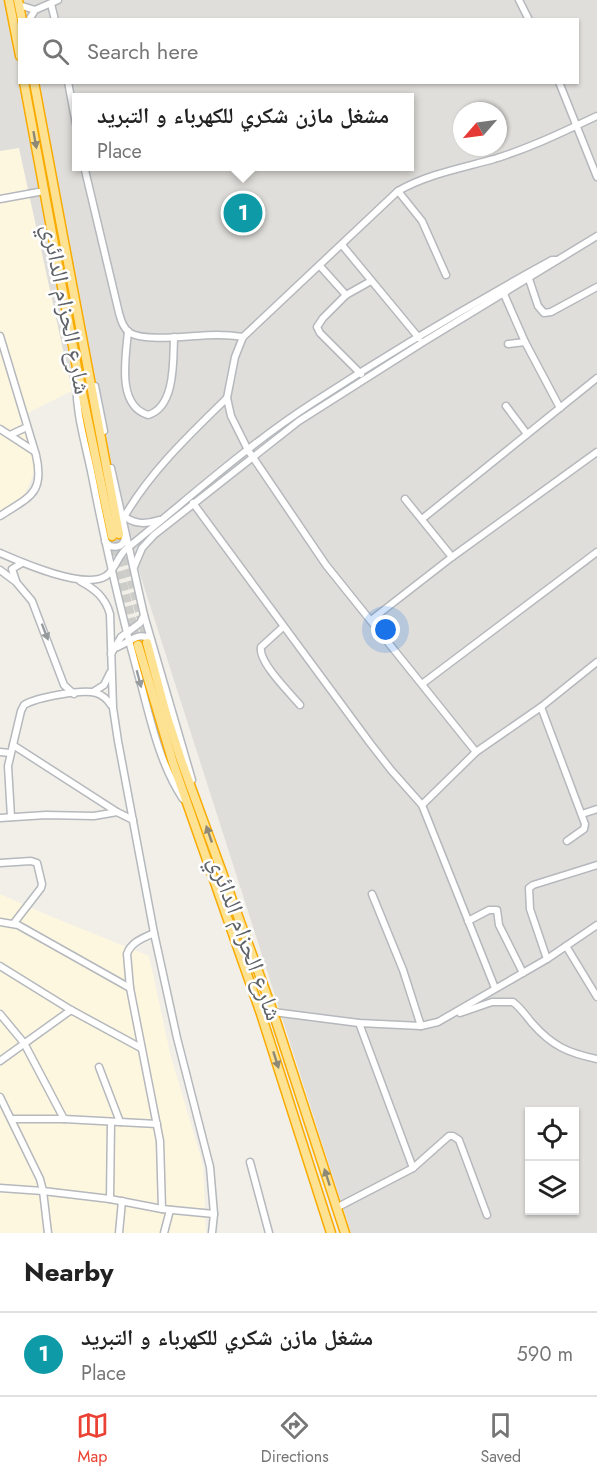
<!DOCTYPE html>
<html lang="en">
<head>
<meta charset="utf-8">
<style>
  :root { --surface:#fff; --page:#f6f6f6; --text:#222; --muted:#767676; --line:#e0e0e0; --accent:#ea4335 }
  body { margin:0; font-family:Jost,"Noto Naskh Arabic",sans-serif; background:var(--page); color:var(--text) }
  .controls { position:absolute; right:18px; bottom:18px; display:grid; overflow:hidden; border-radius:0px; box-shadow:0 2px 4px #0004 }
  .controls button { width:54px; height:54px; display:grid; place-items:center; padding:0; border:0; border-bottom:2px solid var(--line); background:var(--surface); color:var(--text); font:30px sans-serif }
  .compass { position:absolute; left:453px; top:102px; width:54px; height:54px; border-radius:50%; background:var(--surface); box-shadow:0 2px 4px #0004; rotate:242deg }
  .you { position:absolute; left:386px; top:630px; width:21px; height:21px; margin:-15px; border:4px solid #fff; border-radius:50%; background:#1a73e8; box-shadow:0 0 0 9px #1a73e833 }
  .badge { display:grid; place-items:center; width:39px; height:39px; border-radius:50%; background:var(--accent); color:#fff; font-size:20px; font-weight:700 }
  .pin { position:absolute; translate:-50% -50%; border:3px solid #fff; box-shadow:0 2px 6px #0006 }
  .popup { position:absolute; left:72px; top:93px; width:342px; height:78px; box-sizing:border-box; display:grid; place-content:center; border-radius:0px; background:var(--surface); filter:drop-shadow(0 2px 4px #0005); font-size:20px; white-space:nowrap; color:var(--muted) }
  .popup b { font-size:22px; color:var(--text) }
  .popup::after { content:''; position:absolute; left:50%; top:100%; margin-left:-12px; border:12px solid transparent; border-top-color:var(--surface) }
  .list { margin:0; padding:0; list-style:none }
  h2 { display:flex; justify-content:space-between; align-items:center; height:78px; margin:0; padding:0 24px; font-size:26px }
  h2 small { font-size:20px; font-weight:400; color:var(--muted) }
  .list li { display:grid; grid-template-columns:39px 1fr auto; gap:18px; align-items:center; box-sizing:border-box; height:84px; padding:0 24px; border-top:2px solid var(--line) }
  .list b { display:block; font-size:22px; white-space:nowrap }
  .list p { margin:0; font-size:20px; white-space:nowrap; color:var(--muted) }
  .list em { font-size:20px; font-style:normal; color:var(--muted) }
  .icon { flex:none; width:33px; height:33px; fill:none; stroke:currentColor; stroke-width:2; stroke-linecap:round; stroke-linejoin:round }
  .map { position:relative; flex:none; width:597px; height:1233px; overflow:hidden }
  .search { position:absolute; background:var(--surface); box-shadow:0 2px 4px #0004; left:18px; right:18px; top:18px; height:66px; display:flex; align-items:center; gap:15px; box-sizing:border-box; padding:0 21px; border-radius:0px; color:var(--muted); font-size:22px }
  .sheet { height:162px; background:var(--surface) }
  nav { display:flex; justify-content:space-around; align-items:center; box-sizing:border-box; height:84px; border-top:2px solid var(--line); background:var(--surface); font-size:16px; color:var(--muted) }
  nav a { display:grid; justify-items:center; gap:3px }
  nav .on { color:var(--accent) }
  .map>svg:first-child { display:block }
  .commercial { fill:#fef7e0 }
  .industrial { fill:#e0deda; fill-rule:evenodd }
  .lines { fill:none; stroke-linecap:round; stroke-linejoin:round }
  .highway-tunnel { stroke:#ccccc8; stroke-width:8; stroke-dasharray:8 4; stroke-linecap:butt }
  .minor-casing { stroke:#b5b8bc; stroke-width:9 }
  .highway-casing { stroke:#f9ab00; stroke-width:11 }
  .minor { stroke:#fff; stroke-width:6 }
  .highway { stroke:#fde293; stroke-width:8 }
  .oneway { fill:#8e8975 }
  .oneway2 { fill:#979a9d }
  .labels { text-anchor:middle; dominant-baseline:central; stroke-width:5; stroke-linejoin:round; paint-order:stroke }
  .street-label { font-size:24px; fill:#5f6368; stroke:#fff }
</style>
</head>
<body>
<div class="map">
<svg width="597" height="1233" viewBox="0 0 597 1233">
  <rect width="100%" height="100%" fill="#f1efe8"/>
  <!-- commercial -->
  <g class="commercial">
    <path d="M19 148 72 391 25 414 36 468 20 506 0 516V151Z"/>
    <path d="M0 894 45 914 149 956 170 1053 203 1165 206 1233H0Z"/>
  </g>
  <!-- industrial -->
  <path class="industrial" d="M0 0H597V1233H351L131 546 72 391 19 148 0 151ZM20 20H578V82H20ZM76 98H410V166H76ZM462 111H498V147H462ZM530 1112H574V1210H530Z"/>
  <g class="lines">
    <!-- highway-tunnel -->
    <g class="highway-tunnel">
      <path d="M119 534 147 643"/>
      <path d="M112 536 138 645"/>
    </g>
    <!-- minor casing -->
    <g class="minor-casing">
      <g id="minor">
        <path d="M519 0 529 20"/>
        <path d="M51 4 55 20"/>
        <path d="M19 5 35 10 58 0"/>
        <path d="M29 20 35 10"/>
        <path d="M68 82 76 124"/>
        <path d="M559 82 597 177"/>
        <path d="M84 166 119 313C121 320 123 328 130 333 148 343 198 334 220 335 228 335 236 336 243 337"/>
        <path d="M398 191 422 221 446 275"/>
        <path d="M0 199 44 191"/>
        <path d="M342 245 419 338"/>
        <path d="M320 266 346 295"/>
        <path d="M529 279 538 306 544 313 551 312 597 287"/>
        <path d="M504 294 525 342 560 408"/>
        <path d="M128 331C126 357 116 405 148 415 176 407 173 359 174 337"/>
        <path d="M0 336 36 455C45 494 29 497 0 516"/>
        <path d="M508 344 525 342"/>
        <path d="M361 374 320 333 317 327 323 318 346 295 371 281"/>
        <path d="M77 377C74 409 86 445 92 476 106 548 122 618 142 688 152 726 161 766 183 799"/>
        <path d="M95 386 104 431"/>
        <path d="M506 406 527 434"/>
        <path d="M0 429 34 451"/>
        <path d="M10 435 27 427"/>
        <path d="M111 468 144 615 192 780"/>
        <path d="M405 499 452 557"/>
        <path d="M193 503 370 743 391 770 422 805 495 988"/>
        <path d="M121 514C133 524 144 525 159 520"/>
        <path d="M124 517C151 471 189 435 227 398"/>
        <path d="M422 519 597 378"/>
        <path d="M105 541 110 546C118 548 124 546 125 537"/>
        <path d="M0 553C23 563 84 590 106 576 115 570 117 558 125 550 186 501 245 447 311 404 389 353 470 305 552 260H557"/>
        <path d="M134 567 142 548 154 535 299 421 425 341 597 236"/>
        <path d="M0 570 16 582 32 601 64 685 74 694"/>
        <path d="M16 581 12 569 22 563"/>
        <path d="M80 581C95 589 105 597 110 614L113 708 118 741 154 933 177 1038 210 1167 214 1214 212 1233"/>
        <path d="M371 620 452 557 597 452"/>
        <path d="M283 627 261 647C258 662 290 693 300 705"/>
        <path d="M115 648C130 643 138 630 151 640"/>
        <path d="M111 654 121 637 140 623 144 615"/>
        <path d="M422 684 597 552"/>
        <path d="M93 692 104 685 110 673"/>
        <path d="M541 707 585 824 584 829 567 841"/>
        <path d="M13 745 117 812"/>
        <path d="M0 752 10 753"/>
        <path d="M476 752 326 565 248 450 231 416 227 398 235 357 243 337 398 191C428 174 462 168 494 159 530 148 563 132 597 116"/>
        <path d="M422 805 476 752 541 707 597 662"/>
        <path d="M582 814 597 809"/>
        <path d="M11 817 8 766 21 711 24 705C37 697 83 689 96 693 103 695 107 699 111 705"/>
        <path d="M0 818 46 815 94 816 117 812 133 820"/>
        <path d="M0 863 31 861 37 863 42 884 41 888 14 923"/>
        <path d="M372 894 403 970 421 1026"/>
        <path d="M468 921 489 910H497L499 925 523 973"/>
        <path d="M0 922 18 925 130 988"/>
        <path d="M154 933C143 938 131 942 127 954L130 988 160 1141 162 1209"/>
        <path d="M566 946 597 997"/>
        <path d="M547 959 530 909 529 888 533 885 597 865"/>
        <path d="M0 966 71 1010 141 1048"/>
        <path d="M273 1012 359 1023 421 1026 438 1022 547 959 597 925"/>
        <path d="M460 1013 492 1002H513C521 1008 526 1016 532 1023 552 1046 568 1053 597 1059"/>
        <path d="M0 1014 24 1043 64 1119"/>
        <path d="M359 1023 413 1168"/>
        <path d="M0 1061 71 1010"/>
        <path d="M99 1067 120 1122"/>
        <path d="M0 1097 40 1179 43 1191 48 1233"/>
        <path d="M12 1119H64L157 1124"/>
        <path d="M250 1162 269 1233"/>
        <path d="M0 1188 43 1191 110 1199 162 1209 214 1214"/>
        <path d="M110 1199 111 1122"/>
        <path d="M336 1208 413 1168 449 1136H453L459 1140 487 1215"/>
        <path d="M119 1233 122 1201"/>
        <path d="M164 1233 170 1210"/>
      </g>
    </g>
    <!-- highway casing -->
    <g class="highway-casing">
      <g id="highway">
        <path d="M9 0 20 56"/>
        <path d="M18 0 22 20"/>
        <path d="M24 82 77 368 112 536"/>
        <path d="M34 82 119 534"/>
        <path d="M147 643 166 714 181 760 273 1012 345 1233"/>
        <path d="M138 645 173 763 261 1014 331 1233"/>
      </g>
    </g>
    <!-- minor -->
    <use href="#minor" class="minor"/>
    <!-- highway -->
    <use href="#highway" class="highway"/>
  </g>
  <!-- one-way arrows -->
  <defs><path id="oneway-solid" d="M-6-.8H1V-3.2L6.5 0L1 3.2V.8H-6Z" transform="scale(1.5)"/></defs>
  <g class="oneway">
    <use href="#oneway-solid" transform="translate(35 140) rotate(80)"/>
    <use href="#oneway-solid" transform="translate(209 834) rotate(-109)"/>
    <use href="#oneway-solid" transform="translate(276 1060) rotate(72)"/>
    <use href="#oneway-solid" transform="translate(327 1177) rotate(-108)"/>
  </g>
  <g class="oneway2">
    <use href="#oneway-solid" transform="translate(45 632) rotate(69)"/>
    <use href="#oneway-solid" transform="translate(139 679) rotate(75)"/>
  </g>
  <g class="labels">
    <!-- street labels -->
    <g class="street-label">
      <text transform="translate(67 309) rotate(79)">شارع الحزام الدائري</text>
      <text transform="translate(246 938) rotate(70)">شارع الحزام الدائري</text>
    </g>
  </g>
</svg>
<div class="controls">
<button><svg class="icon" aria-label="locate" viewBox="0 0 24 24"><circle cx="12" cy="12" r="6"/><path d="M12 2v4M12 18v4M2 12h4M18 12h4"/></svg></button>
<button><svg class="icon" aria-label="layers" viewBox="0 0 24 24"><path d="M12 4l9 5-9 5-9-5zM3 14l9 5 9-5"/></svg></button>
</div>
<svg class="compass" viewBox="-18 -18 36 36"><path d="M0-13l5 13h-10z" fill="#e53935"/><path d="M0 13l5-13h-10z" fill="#767676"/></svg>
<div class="you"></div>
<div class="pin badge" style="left:243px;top:213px;background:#0f9aa8">1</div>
<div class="popup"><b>مشغل مازن شكري للكهرباء و التبريد</b>Place</div>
<div class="search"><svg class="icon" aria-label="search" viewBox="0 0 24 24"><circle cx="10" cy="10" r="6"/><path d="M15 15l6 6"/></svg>Search here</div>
</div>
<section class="sheet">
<h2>Nearby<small></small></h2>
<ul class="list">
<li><span class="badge" style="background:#0f9aa8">1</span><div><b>مشغل مازن شكري للكهرباء و التبريد</b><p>Place</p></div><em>590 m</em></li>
</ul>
</section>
<nav>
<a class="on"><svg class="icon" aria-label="map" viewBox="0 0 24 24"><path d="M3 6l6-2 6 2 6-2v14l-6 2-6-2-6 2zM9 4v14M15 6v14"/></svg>Map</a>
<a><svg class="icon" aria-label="directions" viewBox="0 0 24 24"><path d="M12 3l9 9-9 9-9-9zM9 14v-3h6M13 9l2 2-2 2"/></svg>Directions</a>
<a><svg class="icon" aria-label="saved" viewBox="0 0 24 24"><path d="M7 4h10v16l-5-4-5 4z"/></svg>Saved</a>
</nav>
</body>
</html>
